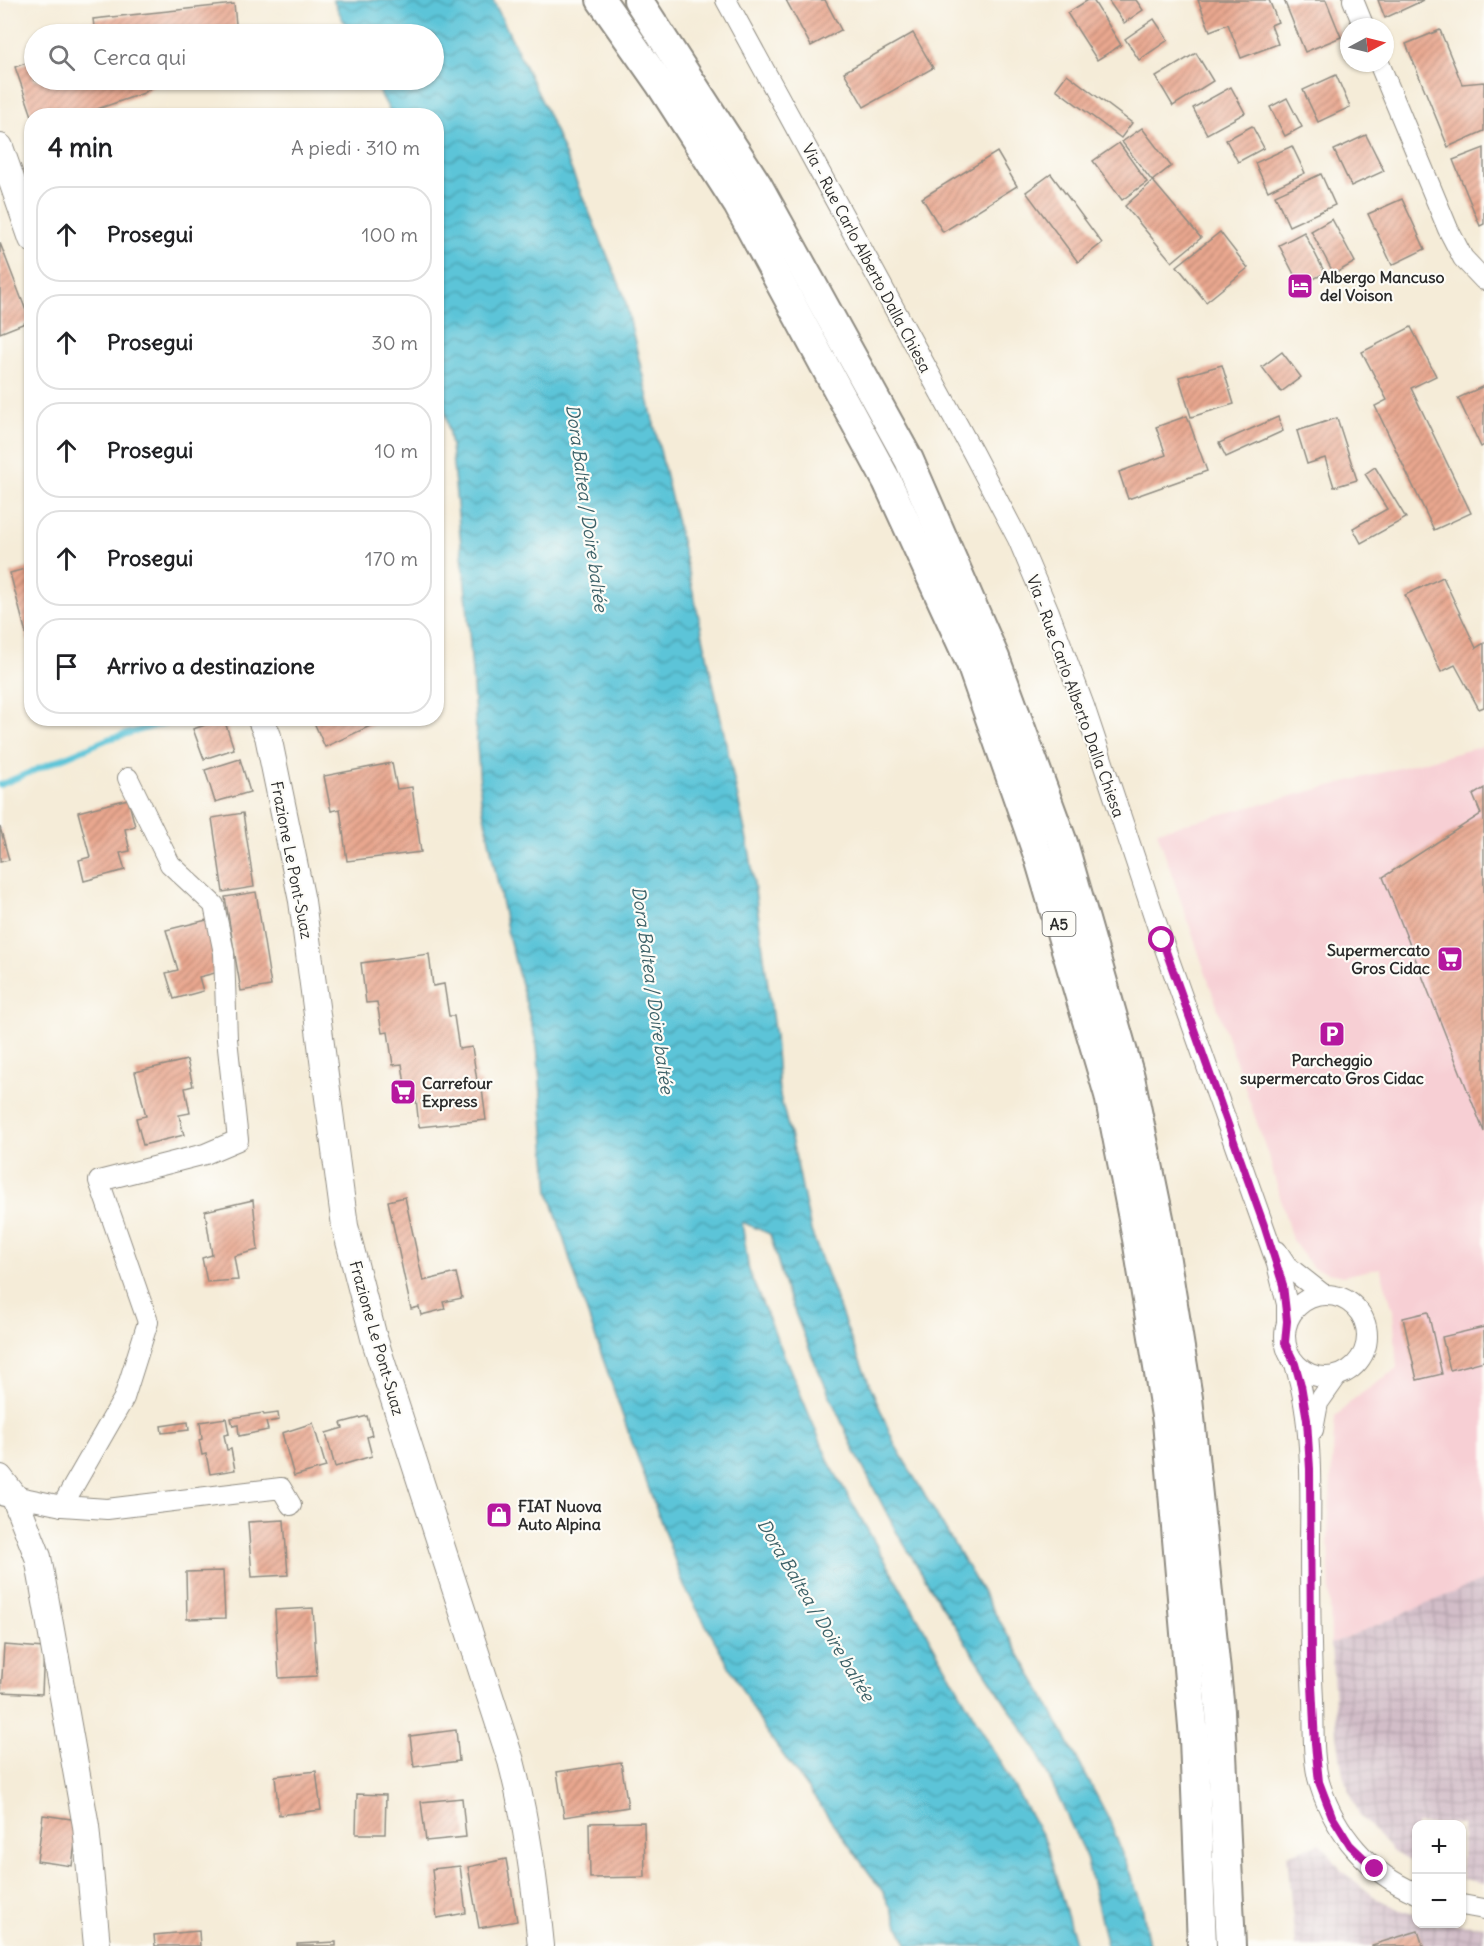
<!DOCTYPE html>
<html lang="it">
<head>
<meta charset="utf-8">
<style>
  :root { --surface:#fff; --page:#f6f6f6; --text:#202124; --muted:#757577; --line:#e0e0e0 }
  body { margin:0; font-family:Delius,sans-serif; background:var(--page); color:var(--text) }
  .controls { position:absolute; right:18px; bottom:18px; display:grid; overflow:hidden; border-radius:12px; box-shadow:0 2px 4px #0004 }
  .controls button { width:54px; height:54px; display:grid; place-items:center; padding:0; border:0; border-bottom:2px solid var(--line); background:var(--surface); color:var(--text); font:30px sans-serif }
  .compass { position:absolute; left:1340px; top:18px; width:54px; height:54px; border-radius:50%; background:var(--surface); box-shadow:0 2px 4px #0004; rotate:83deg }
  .stop { position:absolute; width:18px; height:18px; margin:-14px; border:4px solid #b5179e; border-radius:50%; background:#fff }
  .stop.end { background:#b5179e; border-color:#fff; box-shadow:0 2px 6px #0008 }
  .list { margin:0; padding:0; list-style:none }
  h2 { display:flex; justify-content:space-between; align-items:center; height:78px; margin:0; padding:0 24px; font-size:26px }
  h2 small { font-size:20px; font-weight:400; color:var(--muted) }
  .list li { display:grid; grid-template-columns:39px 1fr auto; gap:18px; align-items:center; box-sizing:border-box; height:96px; margin:0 12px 12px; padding:0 12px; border:2px solid var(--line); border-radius:24px }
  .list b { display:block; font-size:22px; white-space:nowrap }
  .list em { font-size:20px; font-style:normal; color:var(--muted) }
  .icon { flex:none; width:33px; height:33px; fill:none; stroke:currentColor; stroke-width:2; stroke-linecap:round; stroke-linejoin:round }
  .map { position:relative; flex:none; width:1484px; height:1946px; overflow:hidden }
  .search { position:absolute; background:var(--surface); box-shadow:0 2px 4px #0004; left:24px; top:24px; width:420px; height:66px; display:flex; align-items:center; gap:15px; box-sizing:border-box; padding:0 21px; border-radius:33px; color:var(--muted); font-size:22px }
  .panel { position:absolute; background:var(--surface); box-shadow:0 2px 4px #0004; left:24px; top:108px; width:420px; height:618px; border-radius:24px }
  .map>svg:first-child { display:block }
  .built { fill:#f7cfd4 }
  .industrial { fill:url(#industrial-grid) }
  .water { fill:url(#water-waves); stroke:#437882; stroke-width:1.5 }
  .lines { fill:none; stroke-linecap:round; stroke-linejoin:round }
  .stream { stroke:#5bc4d8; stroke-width:6 }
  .building { fill:url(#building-hatch) }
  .minor-casing { stroke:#908c82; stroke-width:22 }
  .major-casing { stroke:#908c82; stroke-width:28 }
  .highway-casing { stroke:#908c82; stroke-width:32 }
  .minor { stroke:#fff; stroke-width:20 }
  .major { stroke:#fff; stroke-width:26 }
  .highway { stroke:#fff; stroke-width:28 }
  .route { stroke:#b5179e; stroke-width:8 }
  .labels { text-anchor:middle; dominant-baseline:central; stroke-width:4.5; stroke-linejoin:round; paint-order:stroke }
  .shield { fill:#fdfcf7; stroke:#6a6a68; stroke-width:1.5 }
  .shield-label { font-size:15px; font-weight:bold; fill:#2b2b2b }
  .street-label { font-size:16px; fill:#2b2b2b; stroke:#fdfcf7 }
  .poi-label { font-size:16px; font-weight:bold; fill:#2b2b2b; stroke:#fdfcf7; text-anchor:start }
  .water-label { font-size:18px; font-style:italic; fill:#3c6168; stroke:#fdfcf7 }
</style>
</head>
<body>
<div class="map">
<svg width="1484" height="1946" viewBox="0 0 1484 1946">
  <defs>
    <pattern id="industrial-grid" width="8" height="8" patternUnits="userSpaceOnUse" patternTransform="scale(1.5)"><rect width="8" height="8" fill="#d2bdc8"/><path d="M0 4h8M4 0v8" fill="none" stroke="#b4a3ac"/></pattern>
    <pattern id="water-waves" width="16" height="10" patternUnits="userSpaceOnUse" patternTransform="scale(1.5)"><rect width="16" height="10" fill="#5bc4d8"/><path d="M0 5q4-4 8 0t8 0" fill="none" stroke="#4b9faf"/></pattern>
    <pattern id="building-hatch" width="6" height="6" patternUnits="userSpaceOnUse" patternTransform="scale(1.5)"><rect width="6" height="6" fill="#e9a78f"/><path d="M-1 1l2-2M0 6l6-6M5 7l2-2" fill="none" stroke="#bd8875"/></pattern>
  </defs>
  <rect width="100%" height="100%" fill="#fdfcf7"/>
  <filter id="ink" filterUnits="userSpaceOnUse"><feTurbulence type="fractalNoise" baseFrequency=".0167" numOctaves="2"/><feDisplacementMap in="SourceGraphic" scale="12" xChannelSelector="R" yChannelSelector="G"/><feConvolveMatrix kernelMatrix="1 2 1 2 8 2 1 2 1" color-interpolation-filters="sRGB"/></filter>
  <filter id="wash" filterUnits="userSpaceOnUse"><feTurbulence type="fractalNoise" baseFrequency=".008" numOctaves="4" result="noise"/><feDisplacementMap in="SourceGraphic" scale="24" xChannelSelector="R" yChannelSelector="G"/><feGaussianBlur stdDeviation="1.35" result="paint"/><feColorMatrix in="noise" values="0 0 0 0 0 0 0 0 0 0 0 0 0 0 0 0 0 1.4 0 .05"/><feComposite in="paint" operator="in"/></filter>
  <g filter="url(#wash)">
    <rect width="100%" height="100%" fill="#f5ecd8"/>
    <!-- built -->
    <path class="built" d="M1484 746V1581L1331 1644 1328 1528 1335 1417 1355 1398 1397 1369 1393 1310 1380 1268 1343 1276 1313 1268 1292 1240 1270 1161 1157 831Z"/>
    <!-- industrial -->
    <g class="industrial">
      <path d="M1484 1580V1883L1462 1879V1824H1416V1864L1393 1852 1359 1814 1343 1775 1337 1734 1331 1644Z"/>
      <path d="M1321 1843 1341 1870 1376 1898 1401 1910 1416 1915V1924H1460L1484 1926V1946H1295L1287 1855Z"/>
    </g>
    <!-- water -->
    <path class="water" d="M333 0H493L547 112 624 295 699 618 750 854 775 1037 779 1092 795 1154 811 1231 852 1342 895 1445 1040 1689 1109 1819 1142 1905 1149 1946H1107L1086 1857 1036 1749 942 1606 896 1531 855 1452 813 1358 786 1290 770 1234 742 1222 749 1272 830 1464 1046 1843 1076 1946H908L883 1892 765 1730 684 1586 628 1431 583 1301 549 1192 537 1046 508 934 481 800 467 603 451 446 437 362 436 116 392 115 373 80H434V34H350Z"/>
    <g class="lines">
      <!-- stream -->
      <path class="stream" d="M0 785 108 739 184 718"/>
    </g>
    <g id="blocks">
      <!-- building -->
      <g class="building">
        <path d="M786 0H825L841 30 811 46Z"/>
        <path d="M1088 0H1093L1121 45 1097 60 1067 13Z"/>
        <path d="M1108 0H1136L1143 10 1124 23Z"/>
        <path d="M1198 0H1269L1278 22 1271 25 1278 44 1241 58 1228 24 1210 31Z"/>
        <path d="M1284 0H1326L1341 37 1305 52Z"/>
        <path d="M1378 0H1424L1385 18Z"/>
        <path d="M234 4 237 34H95L93 19Z"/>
        <path d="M1154 19 1168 40 1139 60 1125 39Z"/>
        <path d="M1440 30 1462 84 1484 82V131L1448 147 1406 44Z"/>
        <path d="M913 33 933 68 864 107 844 72Z"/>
        <path d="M1196 53 1213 81 1173 106 1156 77Z"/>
        <path d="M34 60V80H160L144 93 77 116H32L15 67Z"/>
        <path d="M1067 74 1132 123 1121 138 1056 89Z"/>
        <path d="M1336 75 1350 107 1318 122 1303 90Z"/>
        <path d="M1231 87 1245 113 1207 134 1193 108Z"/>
        <path d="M1287 98 1302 127 1285 136 1270 107Z"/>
        <path d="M1252 126 1264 148 1238 162 1226 140Z"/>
        <path d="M1142 128 1171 166 1152 181 1122 142Z"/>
        <path d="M1366 135 1384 171 1351 186 1334 150Z"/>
        <path d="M1119 143 1147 182 1122 200 1093 161Z"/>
        <path d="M1292 146 1305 173 1268 191 1255 163Z"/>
        <path d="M1484 148V224L1480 226 1453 160Z"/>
        <path d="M997 152 1017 186 943 232 922 198Z"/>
        <path d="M1051 174 1102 243 1078 262 1026 192Z"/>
        <path d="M1321 174 1335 205 1289 226 1275 195Z"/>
        <path d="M1153 181 1201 238 1172 262 1125 206Z"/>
        <path d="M1402 199 1425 249 1392 265 1368 214Z"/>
        <path d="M1332 219 1355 262 1334 274 1311 231Z"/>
        <path d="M1220 232 1248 268 1206 302 1177 266Z"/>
        <path d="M1304 232 1325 273 1300 286 1279 245Z"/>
        <path d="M0 243 30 321 0 333Z"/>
        <path d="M1411 327 1436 376 1411 388 1471 513 1434 530 1375 406 1387 400 1362 352Z"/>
        <path d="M1282 352 1301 377 1281 392 1262 367Z"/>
        <path d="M1222 365 1234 404 1191 417 1179 377Z"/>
        <path d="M1484 386V445L1481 447 1458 398Z"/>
        <path d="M1187 416 1207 471 1128 499 1119 472 1166 455 1156 427Z"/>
        <path d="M1278 417 1283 431 1226 457 1219 443Z"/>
        <path d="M1337 418 1357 480 1334 487 1325 458 1307 464 1297 431Z"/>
        <path d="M1375 467 1406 518 1361 543 1353 528 1387 509 1365 474Z"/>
        <path d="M32 567V640L28 641 10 573Z"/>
        <path d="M1443 577 1476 648 1484 643V707L1479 709 1455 665 1441 672 1405 595Z"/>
        <path d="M312 718H377L379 722 325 747Z"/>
        <path d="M224 719 234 749 204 759 193 729Z"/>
        <path d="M240 759 250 792 215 802 205 770Z"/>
        <path d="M392 763 397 789 412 787 421 852 347 861 340 809 331 811 324 776Z"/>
        <path d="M1484 788V1132L1383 877 1481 814 1473 795Z"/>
        <path d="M128 799 135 826 125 829 130 851 120 853 125 870 84 881 79 860 90 857 78 812Z"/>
        <path d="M243 813 254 887 223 892 212 818Z"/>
        <path d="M0 827 9 860 0 862Z"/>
        <path d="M256 892 271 986 241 991 225 897Z"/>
        <path d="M211 919 219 972 199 977 203 991 174 999 166 973 178 970 166 930Z"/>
        <path d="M429 954 433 986 444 984 449 1016H454L459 1049 472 1047 477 1081H481L486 1120 419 1127 416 1098 407 1099 402 1064 393 1065 388 1032 382 1033 377 1002 366 1003 361 963Z"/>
        <path d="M187 1060 193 1086 185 1088 190 1113 179 1115 184 1135 143 1145 136 1118 146 1116 135 1072Z"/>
        <path d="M405 1197 423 1281 456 1273 462 1298 443 1302 445 1309 421 1315 419 1307 411 1309 388 1201Z"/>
        <path d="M253 1200 258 1250 234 1256 238 1280 207 1282 202 1258 212 1255 205 1211Z"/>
        <path d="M1428 1312 1442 1374 1417 1380 1403 1318Z"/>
        <path d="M1484 1327V1361L1450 1370 1442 1337Z"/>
        <path d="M263 1413 264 1415 278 1413 279 1420 266 1422 268 1430 239 1436 238 1425 233 1426 231 1418Z"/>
        <path d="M367 1416 372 1435 367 1437 372 1456 335 1467 326 1433 343 1428 341 1423Z"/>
        <path d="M226 1418 229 1434 224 1435 227 1450 231 1449 235 1470 210 1474 206 1454 202 1455 199 1440 202 1439 200 1422Z"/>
        <path d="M188 1422 189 1430 162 1433 161 1426Z"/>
        <path d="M313 1423 326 1467 294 1476 282 1433Z"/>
        <path d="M284 1520 288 1575 252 1577 248 1522Z"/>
        <path d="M223 1571 225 1618 187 1619 186 1572Z"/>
        <path d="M313 1608 317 1676 279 1678 275 1610Z"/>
        <path d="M4 1645 44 1648 42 1694 1 1692Z"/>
        <path d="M456 1730 459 1761 414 1767 410 1736Z"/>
        <path d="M621 1762 628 1807 564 1817 557 1772Z"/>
        <path d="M316 1771 321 1810 279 1815 275 1776Z"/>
        <path d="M357 1794 386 1795 385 1834H356Z"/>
        <path d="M462 1798 466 1837 426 1841 421 1802Z"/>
        <path d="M43 1815 78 1820 72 1866 37 1861Z"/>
        <path d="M644 1822 645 1877 590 1878 589 1823Z"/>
        <path d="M506 1859 517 1921 479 1928 468 1867Z"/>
        <path d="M460 1866 466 1913 437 1918 432 1869Z"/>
        <path d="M199 1931 200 1946H155L154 1935Z"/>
        <path d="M1418 1931 1423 1946H1372V1945Z"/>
        <path d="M336 1942V1946H297V1944Z"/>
      </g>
    </g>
  </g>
  <g filter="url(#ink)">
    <use href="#blocks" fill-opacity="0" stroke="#908c82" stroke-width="1.5"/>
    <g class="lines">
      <!-- minor casing -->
      <g class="minor-casing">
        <g id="minor">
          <path d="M726 0 973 453 1018 539 1049 612 1084 706 1162 940 1277 1264 1287 1304V1321"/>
          <path d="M1353 0 1364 27"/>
          <path d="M1379 63 1448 229 1463 258 1484 280"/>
          <path d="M1277 1251 1287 1266 1324 1295"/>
          <circle cx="1326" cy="1336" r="41"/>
          <path d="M1295 1364C1312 1420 1311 1481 1310 1540 1310 1593 1310 1646 1313 1699 1314 1724 1312 1761 1320 1785 1335 1833 1369 1873 1416 1893"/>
          <path d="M1313 1430 1318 1403 1337 1376"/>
          <path d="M4 1496H14L62 1506 107 1509 281 1488 291 1505"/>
          <path d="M62 1506 124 1398 148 1322 99 1181 205 1154 238 1140 227 1039 224 953 214 905 170 864 128 778"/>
          <path d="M1462 1905 1484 1909"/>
        </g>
      </g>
      <!-- major casing -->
      <g class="major-casing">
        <g id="major">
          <path d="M0 147 32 239"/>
          <path d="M260 718 268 736 302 901 345 1226 374 1338 511 1761C527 1822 535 1883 541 1946"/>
          <path d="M0 1478 14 1496 38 1557 86 1826 97 1946"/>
        </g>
      </g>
      <!-- highway casing -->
      <g class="highway-casing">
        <g id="highway">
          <path d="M601 0 660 84 738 205 887 481 971 664 1039 858 1109 1095 1137 1239 1167 1422 1194 1738 1202 1946"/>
          <path d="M638 0 757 184 909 460 995 658 1063 843 1130 1077 1160 1223 1188 1398 1220 1711 1231 1946"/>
        </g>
      </g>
      <!-- minor -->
      <use href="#minor" class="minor"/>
      <!-- major -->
      <use href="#major" class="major"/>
      <!-- highway -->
      <use href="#highway" class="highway"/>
    </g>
  </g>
  <g class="lines" filter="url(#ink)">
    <!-- route -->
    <path class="route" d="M1162 940 1265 1228 1283 1285 1287 1321 1285 1343 1295 1364 1301 1385 1307 1420 1310 1469 1311 1665 1315 1744 1319 1782 1332 1816 1350 1845 1375 1869"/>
  </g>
  <!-- icons -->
  <defs>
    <g id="hotel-square" transform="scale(1.35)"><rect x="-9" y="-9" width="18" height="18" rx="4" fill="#b5179e" stroke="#fdfcf7"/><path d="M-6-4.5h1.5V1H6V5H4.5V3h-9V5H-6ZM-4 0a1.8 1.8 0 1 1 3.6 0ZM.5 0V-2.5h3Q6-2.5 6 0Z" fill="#fff"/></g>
    <g id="supermarket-square" transform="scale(1.35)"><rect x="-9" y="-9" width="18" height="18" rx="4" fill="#b5179e" stroke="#fdfcf7"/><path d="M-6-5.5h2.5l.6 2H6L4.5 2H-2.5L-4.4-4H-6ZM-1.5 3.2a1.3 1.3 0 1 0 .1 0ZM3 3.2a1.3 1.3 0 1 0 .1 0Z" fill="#fff"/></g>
    <g id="parking-square" transform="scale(1.35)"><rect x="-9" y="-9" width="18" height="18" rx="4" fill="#b5179e" stroke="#fdfcf7"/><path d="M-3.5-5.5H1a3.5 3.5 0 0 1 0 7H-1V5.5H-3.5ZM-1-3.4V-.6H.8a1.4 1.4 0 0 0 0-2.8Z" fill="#fff"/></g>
    <g id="shop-square" transform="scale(1.35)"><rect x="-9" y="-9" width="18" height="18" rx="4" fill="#b5179e" stroke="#fdfcf7"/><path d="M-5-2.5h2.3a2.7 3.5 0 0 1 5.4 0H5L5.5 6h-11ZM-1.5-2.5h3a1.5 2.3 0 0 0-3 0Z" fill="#fff"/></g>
  </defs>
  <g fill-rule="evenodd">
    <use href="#hotel-square" x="1300" y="286"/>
    <use href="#supermarket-square" x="1450" y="959"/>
    <use href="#parking-square" x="1332" y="1034"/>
    <use href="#supermarket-square" x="403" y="1092"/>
    <use href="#shop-square" x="499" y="1515"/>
  </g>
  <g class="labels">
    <!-- shield labels -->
    <rect class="shield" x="1042.5" y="912" width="33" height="24" rx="4.5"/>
    <g class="shield-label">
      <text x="1059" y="924">A5</text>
    </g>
    <!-- street labels -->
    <g class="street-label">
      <text transform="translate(867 258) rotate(62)">Via - Rue Carlo Alberto Dalla Chiesa</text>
      <text transform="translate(1076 696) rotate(70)">Via - Rue Carlo Alberto Dalla Chiesa</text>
      <text transform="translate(292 860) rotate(79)">Frazione Le Pont-Suaz</text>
      <text transform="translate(377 1338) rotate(74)">Frazione Le Pont-Suaz</text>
    </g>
    <!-- poi labels -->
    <g class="poi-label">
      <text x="1320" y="277">Albergo Mancuso<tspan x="1320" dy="18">del Voison</tspan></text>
      <text x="1430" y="950" text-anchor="end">Supermercato<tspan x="1430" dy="18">Gros Cidac</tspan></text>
      <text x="1332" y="1060" text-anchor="middle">Parcheggio<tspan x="1332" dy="18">supermercato Gros Cidac</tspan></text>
      <text x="422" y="1083">Carrefour<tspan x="422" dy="18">Express</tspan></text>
      <text x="518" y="1506">FIAT Nuova<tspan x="518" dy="18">Auto Alpina</tspan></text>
    </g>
    <!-- water labels -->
    <g class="water-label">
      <text transform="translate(587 508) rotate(82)">Dora Baltea / Doire baltée</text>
      <text transform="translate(653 990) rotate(82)">Dora Baltea / Doire baltée</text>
      <text transform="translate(816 1610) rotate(59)">Dora Baltea / Doire baltée</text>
    </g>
  </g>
</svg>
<div class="controls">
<button>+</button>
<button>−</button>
</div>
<svg class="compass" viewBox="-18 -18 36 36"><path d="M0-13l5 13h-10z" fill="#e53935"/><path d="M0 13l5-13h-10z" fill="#757577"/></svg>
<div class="stop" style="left:1162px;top:940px"></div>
<div class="stop end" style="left:1375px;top:1869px"></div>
<div class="search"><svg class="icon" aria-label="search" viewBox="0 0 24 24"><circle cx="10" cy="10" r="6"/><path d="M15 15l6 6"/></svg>Cerca qui</div>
<section class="panel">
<h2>4 min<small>A piedi · 310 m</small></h2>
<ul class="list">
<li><svg class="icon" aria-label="ahead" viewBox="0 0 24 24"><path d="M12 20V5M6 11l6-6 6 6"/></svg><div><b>Prosegui</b></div><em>100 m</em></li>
<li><svg class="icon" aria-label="ahead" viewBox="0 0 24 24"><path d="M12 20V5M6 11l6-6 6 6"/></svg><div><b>Prosegui</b></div><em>30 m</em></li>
<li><svg class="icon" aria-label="ahead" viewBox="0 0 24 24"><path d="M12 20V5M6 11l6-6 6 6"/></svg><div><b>Prosegui</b></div><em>10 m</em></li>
<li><svg class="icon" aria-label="ahead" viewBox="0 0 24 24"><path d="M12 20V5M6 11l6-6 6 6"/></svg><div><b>Prosegui</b></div><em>170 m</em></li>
<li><svg class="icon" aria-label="arrive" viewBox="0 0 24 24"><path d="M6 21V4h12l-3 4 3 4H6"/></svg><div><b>Arrivo a destinazione</b></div></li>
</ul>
</section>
</div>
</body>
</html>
